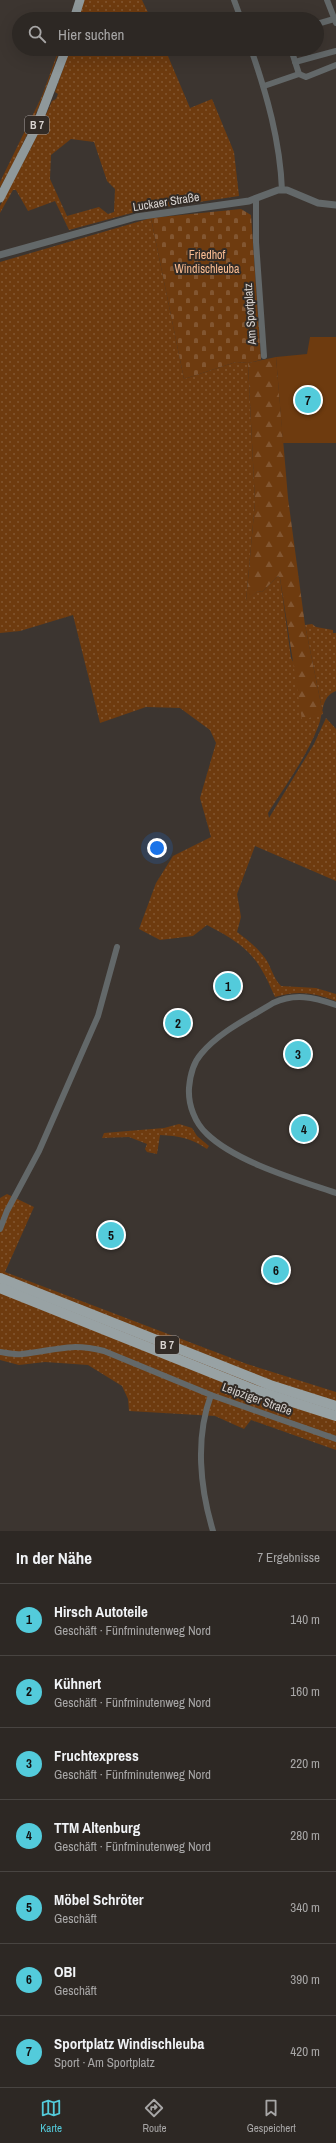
<!DOCTYPE html>
<html lang="de">
<head>
<meta charset="utf-8">
<style>
  :root { --surface:#2d2824; --page:#393431; --text:#f1f3f6; --muted:#a7a6a6; --line:#484441; --accent:#53cbdb }
  body { margin:0; font-family:"Archivo Narrow",sans-serif; background:var(--page); color:var(--text) }
  .you { position:absolute; left:157px; top:848px; width:14px; height:14px; margin:-10px; border:3px solid #fff; border-radius:50%; background:#1a73e8; box-shadow:0 0 0 6px #1a73e833 }
  .badge { display:grid; place-items:center; width:26px; height:26px; border-radius:50%; background:var(--accent); color:#111; font-size:13px; font-weight:700 }
  .pin { position:absolute; translate:-50% -50%; border:2px solid #fff; box-shadow:0 1px 4px #0006 }
  .list { margin:0; padding:0; list-style:none }
  h2 { display:flex; justify-content:space-between; align-items:center; height:52px; margin:0; padding:0 16px; font-size:17px }
  h2 small { font-size:13px; font-weight:400; color:var(--muted) }
  .list li { display:grid; grid-template-columns:26px 1fr auto; gap:12px; align-items:center; box-sizing:border-box; height:72px; padding:0 16px; border-top:1px solid var(--line) }
  .list b { display:block; font-size:15px; white-space:nowrap }
  .list p { margin:0; font-size:13px; white-space:nowrap; color:var(--muted) }
  .list em { font-size:13px; font-style:normal; color:var(--muted) }
  .icon { flex:none; width:22px; height:22px; fill:none; stroke:currentColor; stroke-width:2; stroke-linecap:round; stroke-linejoin:round }
  .map { position:relative; flex:none; width:336px; height:1531px; overflow:hidden }
  .search { position:absolute; background:var(--surface); box-shadow:0 4px 16px #0002; left:12px; right:12px; top:12px; height:44px; display:flex; align-items:center; gap:10px; box-sizing:border-box; padding:0 14px; border-radius:22px; color:var(--muted); font-size:15px }
  .sheet { height:556px; background:var(--surface) }
  nav { display:flex; justify-content:space-around; align-items:center; box-sizing:border-box; height:56px; border-top:1px solid var(--line); background:var(--surface); font-size:11px; color:var(--muted) }
  nav a { display:grid; justify-items:center; gap:2px }
  nav .on { color:var(--accent) }
  .map>svg:first-child { display:block }
  .grass { fill:url(#grass-dots); fill-rule:evenodd }
  .forest { fill:url(#forest-firs) }
  .cemetery { fill:url(#cemetery-stones) }
  .park { fill:#6e3b0f }
  .lines { fill:none; stroke-linecap:round; stroke-linejoin:round }
  .minor { stroke:#636869; stroke-width:6 }
  .tertiary { stroke:#636869; stroke-width:7 }
  .primary { stroke:#8f989a; stroke-width:9 }
  .trunk { stroke:#98a2a4; stroke-width:10 }
  .labels { text-anchor:middle; dominant-baseline:central; stroke-width:4; stroke-linejoin:round; paint-order:stroke }
  .shield { fill:#322b26; stroke:#a7a19e; stroke-width:1 }
  .shield-label { font-size:11px; font-weight:bold; fill:#d9d4d1 }
  .street-label { font-size:12px; fill:#d9d4d1; stroke:#322b26 }
  .park-label { font-size:12px; fill:#f8bb91; stroke:#322b26 }
</style>
</head>
<body>
<div class="map">
<svg width="336" height="1531" viewBox="0 0 336 1531">
  <defs>
    <pattern id="grass-dots" width="8" height="8" patternUnits="userSpaceOnUse"><rect width="8" height="8" fill="#6e3b0f"/><path d="M2 2h.1M6 6h.1" fill="none" stroke="#825631" stroke-width="1.8" stroke-linecap="round"/></pattern>
    <pattern id="forest-firs" width="22" height="20" patternUnits="userSpaceOnUse"><rect width="22" height="20" fill="#6e3b0f"/><path d="M5 1l3.5 6h-7zM16 11l3.5 6h-7z" fill="#825631"/></pattern>
    <pattern id="cemetery-stones" width="16" height="16" patternUnits="userSpaceOnUse"><rect width="16" height="16" fill="#6e3b0f"/><path d="M2 7V4a2 2 0 0 1 4 0v3zM10 15v-3a2 2 0 0 1 4 0v3z" fill="#825631"/></pattern>
  </defs>
  <rect width="100%" height="100%" fill="#3c3530"/>
  <!-- grass -->
  <g class="grass">
    <path d="M83 0H142L151 19H79Z"/>
    <path d="M59 49H60C44 97 25 144 0 188V182L42 96Z"/>
    <path d="M70 49H165L190 108 212 99 234 152 239 196 139 211 69 230 55 201 28 211 16 190H13L0 213V206L31 148 52 101 56 99 58 94 55 92ZM71 139 94 142 107 181 115 189 114 212 108 214 99 207 67 216 50 179 51 155Z"/>
    <path d="M151 218 184 379 236 362 248 363 255 502 246 601 258 591 262 592 278 576 280 578 291 658 323 714 305 625 312 624 316 627 333 630V633H336V691C320 697 324 714 318 727 306 758 285 786 268 813L269 818 314 744 326 718 336 729V881L255 846 237 894 241 917 237 932C248 940 259 949 267 961 272 970 274 979 281 986L316 988 336 994V1001C313 993 299 990 275 997 257 955 247 946 207 925L193 936 160 940 139 929 156 883 173 856 211 837 200 798 216 743 210 730 180 708 146 707 100 723 73 615 20 631 0 633V262Z"/>
    <path d="M179 1124 192 1128 197 1136 209 1146 207 1149C191 1138 179 1136 160 1135L157 1154 147 1152 145 1149 147 1144 129 1137 102 1138 104 1133 164 1128Z"/>
    <path d="M7 1194 34 1207 5 1272 247 1364 336 1392V1450L251 1420 244 1429 215 1416 129 1411 128 1399 122 1386 88 1365 45 1362 19 1365 0 1360V1198Z"/>
  </g>
  <!-- forest -->
  <path class="forest" d="M276 357 288 498 305 625 323 714 302 720 280 578 278 576 262 592 258 591 246 602 255 502 248 363Z"/>
  <!-- cemetery -->
  <path class="cemetery" d="M241 209 251 215 261 360 248 363 236 362 184 379 151 218Z"/>
  <!-- park -->
  <path class="park" d="M310 337H336V443H283L276 357 307 354Z"/>
  <g class="lines">
    <!-- minor -->
    <g class="minor">
      <path d="M234 0 241 19"/>
      <path d="M327 0 336 23"/>
      <path d="M317 24 334 19"/>
      <path d="M251 49C267 95 280 141 282 190"/>
      <path d="M291 49 299 74"/>
      <path d="M295 62 336 51"/>
      <path d="M264 86 299 74 306 77 336 65"/>
      <path d="M256 198V242L264 356"/>
      <path d="M336 1005C313 997 295 993 273 1003 249 1018 219 1032 201 1054 193 1063 190 1076 189 1088 188 1105 195 1123 207 1134 236 1162 298 1180 336 1193"/>
      <path d="M0 1229 7 1211 39 1151 98 1016 117 947"/>
      <path d="M0 1352C7 1353 15 1355 22 1354 55 1351 68 1342 104 1351L211 1395 336 1439"/>
      <path d="M211 1395C195 1438 200 1488 213 1531"/>
    </g>
    <!-- tertiary -->
    <path class="tertiary" d="M0 255 136 217 249 201 278 190H287L318 203 336 205"/>
    <!-- primary -->
    <g class="primary">
      <path d="M74 19 80 0"/>
      <path d="M0 198 35 130 66 49"/>
    </g>
    <!-- trunk -->
    <g class="trunk">
      <path d="M0 1278 270 1385 336 1406"/>
      <path d="M0 1288 255 1390 336 1416"/>
    </g>
  </g>
  <g class="labels">
    <!-- shield labels -->
    <g class="shield">
      <rect x="25" y="116" width="24" height="18" rx="3"/>
      <rect x="155" y="1336" width="24" height="18" rx="3"/>
    </g>
    <g class="shield-label">
      <text x="37" y="125">B 7</text>
      <text x="167" y="1345">B 7</text>
    </g>
    <!-- street labels -->
    <g class="street-label">
      <text transform="translate(166 202) rotate(-9)">Luckaer Straße</text>
      <text transform="translate(250 314) rotate(-94)">Am Sportplatz</text>
      <text transform="translate(257 1399) rotate(20)">Leipziger Straße</text>
    </g>
    <!-- park labels -->
    <g class="park-label">
      <text x="207" y="255">Friedhof<tspan x="207" dy="14">Windischleuba</tspan></text>
    </g>
  </g>
</svg>
<div class="you"></div>
<div class="pin badge" style="left:228px;top:986px">1</div>
<div class="pin badge" style="left:178px;top:1023px">2</div>
<div class="pin badge" style="left:298px;top:1054px">3</div>
<div class="pin badge" style="left:304px;top:1129px">4</div>
<div class="pin badge" style="left:111px;top:1235px">5</div>
<div class="pin badge" style="left:276px;top:1270px">6</div>
<div class="pin badge" style="left:308px;top:400px">7</div>
<div class="search"><svg class="icon" aria-label="search" viewBox="0 0 24 24"><circle cx="10" cy="10" r="6"/><path d="M15 15l6 6"/></svg>Hier suchen</div>
</div>
<section class="sheet">
<h2>In der Nähe<small>7 Ergebnisse</small></h2>
<ul class="list">
<li><span class="badge">1</span><div><b>Hirsch Autoteile</b><p>Geschäft · Fünfminutenweg Nord</p></div><em>140 m</em></li>
<li><span class="badge">2</span><div><b>Kühnert</b><p>Geschäft · Fünfminutenweg Nord</p></div><em>160 m</em></li>
<li><span class="badge">3</span><div><b>Fruchtexpress</b><p>Geschäft · Fünfminutenweg Nord</p></div><em>220 m</em></li>
<li><span class="badge">4</span><div><b>TTM Altenburg</b><p>Geschäft · Fünfminutenweg Nord</p></div><em>280 m</em></li>
<li><span class="badge">5</span><div><b>Möbel Schröter</b><p>Geschäft</p></div><em>340 m</em></li>
<li><span class="badge">6</span><div><b>OBI</b><p>Geschäft</p></div><em>390 m</em></li>
<li><span class="badge">7</span><div><b>Sportplatz Windischleuba</b><p>Sport · Am Sportplatz</p></div><em>420 m</em></li>
</ul>
</section>
<nav>
<a class="on"><svg class="icon" aria-label="map" viewBox="0 0 24 24"><path d="M3 6l6-2 6 2 6-2v14l-6 2-6-2-6 2zM9 4v14M15 6v14"/></svg>Karte</a>
<a><svg class="icon" aria-label="directions" viewBox="0 0 24 24"><path d="M12 3l9 9-9 9-9-9zM9 14v-3h6M13 9l2 2-2 2"/></svg>Route</a>
<a><svg class="icon" aria-label="saved" viewBox="0 0 24 24"><path d="M7 4h10v16l-5-4-5 4z"/></svg>Gespeichert</a>
</nav>
</body>
</html>
